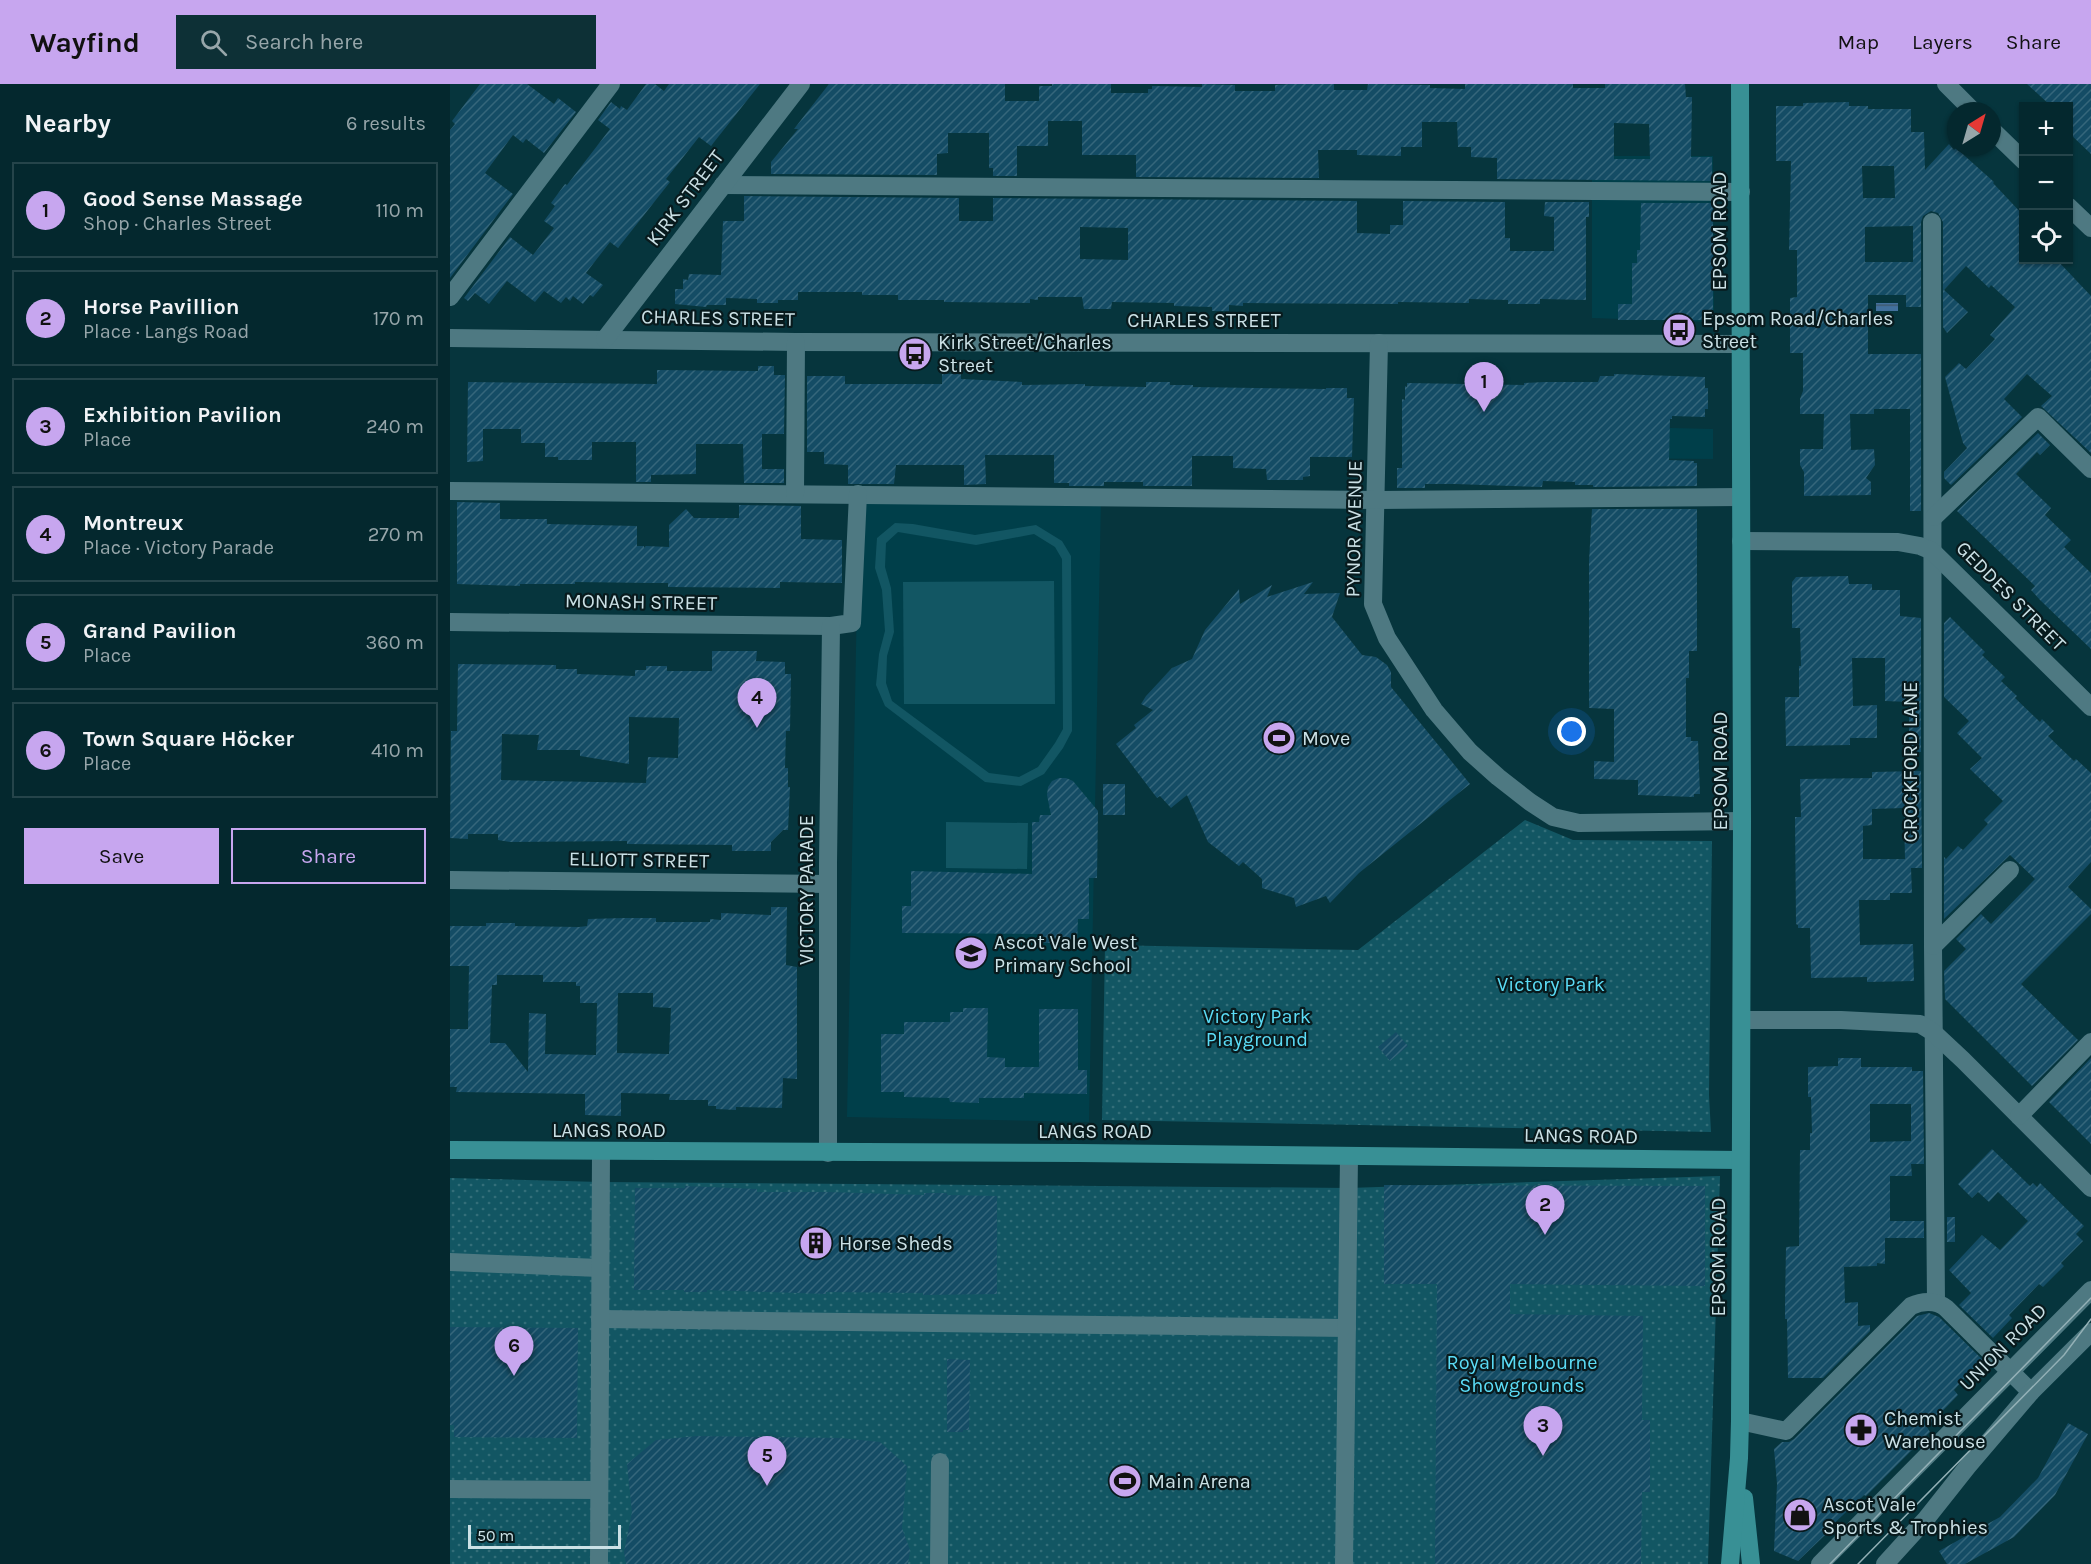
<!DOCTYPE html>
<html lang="en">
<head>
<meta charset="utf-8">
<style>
  :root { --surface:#04282e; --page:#0d3036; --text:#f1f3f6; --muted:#97a6aa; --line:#25444a; --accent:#c7a6ef }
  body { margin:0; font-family:Karla,sans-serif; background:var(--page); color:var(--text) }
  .controls { position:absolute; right:18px; top:18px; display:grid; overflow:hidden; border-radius:0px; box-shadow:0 2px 4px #0004 }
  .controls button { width:54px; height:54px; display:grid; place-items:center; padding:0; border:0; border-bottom:2px solid var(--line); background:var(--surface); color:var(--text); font:30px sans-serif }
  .compass { position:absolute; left:1497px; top:18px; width:54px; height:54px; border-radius:50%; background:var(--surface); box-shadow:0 2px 4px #0004; rotate:37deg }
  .scale { position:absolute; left:18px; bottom:15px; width:153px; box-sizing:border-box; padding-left:6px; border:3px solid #cbe1e6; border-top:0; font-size:16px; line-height:21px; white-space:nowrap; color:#cbe1e6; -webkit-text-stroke:4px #081a1d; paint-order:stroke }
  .you { position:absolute; left:1122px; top:648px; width:21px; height:21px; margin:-15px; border:4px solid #fff; border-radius:50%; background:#1a73e8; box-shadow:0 0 0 9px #1a73e833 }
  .badge { display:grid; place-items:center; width:39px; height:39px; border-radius:50%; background:var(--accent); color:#111; font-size:20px; font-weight:700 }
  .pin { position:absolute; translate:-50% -50px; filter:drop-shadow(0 2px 3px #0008) }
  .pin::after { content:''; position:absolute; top:32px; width:21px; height:18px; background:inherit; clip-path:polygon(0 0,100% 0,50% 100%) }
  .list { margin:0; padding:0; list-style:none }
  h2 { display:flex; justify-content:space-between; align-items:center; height:78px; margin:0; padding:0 24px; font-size:26px }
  h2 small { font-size:20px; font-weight:400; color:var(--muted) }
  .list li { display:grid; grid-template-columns:39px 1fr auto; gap:18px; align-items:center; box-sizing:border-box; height:96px; margin:0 12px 12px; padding:0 12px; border:2px solid var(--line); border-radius:0px }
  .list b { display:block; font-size:22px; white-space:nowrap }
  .list p { margin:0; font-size:20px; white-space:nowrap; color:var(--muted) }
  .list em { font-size:20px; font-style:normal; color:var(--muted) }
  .actions { display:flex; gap:12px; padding:18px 24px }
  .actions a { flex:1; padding:14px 0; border:2px solid var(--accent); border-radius:0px; text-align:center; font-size:21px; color:var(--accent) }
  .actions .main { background:var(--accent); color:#111 }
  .icon { flex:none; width:33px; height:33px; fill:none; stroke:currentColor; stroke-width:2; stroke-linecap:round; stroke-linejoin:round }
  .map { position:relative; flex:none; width:1641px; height:1480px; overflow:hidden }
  header { display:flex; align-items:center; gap:36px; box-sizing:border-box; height:84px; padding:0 30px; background:var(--accent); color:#111 }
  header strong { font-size:28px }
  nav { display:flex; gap:33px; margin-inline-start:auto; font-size:21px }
  .search { width:420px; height:54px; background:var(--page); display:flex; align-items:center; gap:15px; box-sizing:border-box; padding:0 21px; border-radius:0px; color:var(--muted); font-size:22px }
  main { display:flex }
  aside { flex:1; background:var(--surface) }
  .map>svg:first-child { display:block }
  .built { fill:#003f4a }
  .grass { fill:#125663; fill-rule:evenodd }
  .park { fill:url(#park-dots) }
  .water { fill:url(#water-rules) }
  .building { fill:url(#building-hatch); fill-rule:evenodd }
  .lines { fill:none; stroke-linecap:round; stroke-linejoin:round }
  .minor { stroke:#4e7982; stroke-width:18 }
  .major { stroke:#389095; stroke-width:18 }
  .tram { stroke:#93b0b6; stroke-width:1.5 }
  .labels { text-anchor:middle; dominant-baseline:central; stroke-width:4.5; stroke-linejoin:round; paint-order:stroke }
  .street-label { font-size:20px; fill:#cbe1e6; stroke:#081a1d }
  .poi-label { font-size:20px; fill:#cbe1e6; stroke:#081a1d; text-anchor:start }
  .park-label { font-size:20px; fill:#5bdcf6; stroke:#081a1d }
</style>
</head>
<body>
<header>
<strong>Wayfind</strong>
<div class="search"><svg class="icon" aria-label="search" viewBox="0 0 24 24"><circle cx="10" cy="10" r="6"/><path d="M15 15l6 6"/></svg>Search here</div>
<nav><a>Map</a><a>Layers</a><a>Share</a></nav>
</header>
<main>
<aside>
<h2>Nearby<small>6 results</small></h2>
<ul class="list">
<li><span class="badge">1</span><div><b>Good Sense Massage</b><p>Shop · Charles Street</p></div><em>110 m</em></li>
<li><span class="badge">2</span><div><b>Horse Pavillion</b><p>Place · Langs Road</p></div><em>170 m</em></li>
<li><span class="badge">3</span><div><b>Exhibition Pavilion</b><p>Place</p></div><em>240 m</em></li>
<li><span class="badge">4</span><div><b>Montreux</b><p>Place · Victory Parade</p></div><em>270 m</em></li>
<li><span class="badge">5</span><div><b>Grand Pavilion</b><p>Place</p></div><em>360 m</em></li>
<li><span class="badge">6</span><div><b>Town Square Höcker</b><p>Place</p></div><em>410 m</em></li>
</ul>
<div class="actions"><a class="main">Save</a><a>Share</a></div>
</aside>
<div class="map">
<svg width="1641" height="1480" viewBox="0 0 1641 1480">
  <defs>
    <pattern id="park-dots" width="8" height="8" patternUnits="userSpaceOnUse" patternTransform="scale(1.5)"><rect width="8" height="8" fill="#125663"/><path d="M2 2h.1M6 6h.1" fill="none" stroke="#336e79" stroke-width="1.8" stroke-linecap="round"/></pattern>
    <pattern id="water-rules" width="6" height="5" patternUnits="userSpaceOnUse" patternTransform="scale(1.5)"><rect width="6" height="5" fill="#42709d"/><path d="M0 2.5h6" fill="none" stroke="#405a71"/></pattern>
    <pattern id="building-hatch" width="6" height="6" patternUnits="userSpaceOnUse" patternTransform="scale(1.5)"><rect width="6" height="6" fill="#144c65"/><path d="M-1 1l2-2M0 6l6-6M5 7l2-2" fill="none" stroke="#35667b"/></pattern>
  </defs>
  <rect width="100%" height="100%" fill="#06353d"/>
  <!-- built -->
  <g class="built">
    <path d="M1142 72H1263L1264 238 1142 234Z"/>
    <path d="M1141 342 1263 345V375L1142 374Z"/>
    <path d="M409 409 651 414 639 1038 397 1033Z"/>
  </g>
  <!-- grass -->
  <g class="grass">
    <path d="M445 439 463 440 525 451 586 441 612 457 621 472 622 647 613 664 594 690 571 702 535 698 435 622 426 601 429 570 435 547 432 506 425 484 427 454ZM448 448 526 461 584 450 605 463 612 475 613 645 605 659 588 683 569 693 539 689 442 617 436 599 437 572 444 548 441 504 435 483 436 459Z"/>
    <path d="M604 497 605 620H454L453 498Z"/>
    <path d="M496 738 578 739 577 785 496 784Z"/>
  </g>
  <!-- park -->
  <g class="park">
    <path d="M1075 736 1123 756 1262 757 1259 1011 1261 1048 652 1036 655 861 908 866Z"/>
    <path d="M1270 1092 1258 1480H0V1094L150 1098 898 1104Z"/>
  </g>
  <!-- water -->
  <rect class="water" x="1426" y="219" width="22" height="8"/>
  <!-- building -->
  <g class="building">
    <path d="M30 0H77L104 20 108 14 126 28 94 69 76 55 73 59 63 51 35 89 63 110 0 194V46L5 40 2 37Z"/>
    <path d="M196 0H205L214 7 219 0H310L261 62 249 53 216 95 220 98 168 164 160 158 136 189 153 201 143 213 140 211 133 220 123 212 120 217 116 213 111 219 94 207 85 218 57 197 39 220 25 209 18 217 14 214 60 153 83 171 104 144 94 137 105 122 101 119 115 100 117 101 160 45 148 36 161 18 170 25 171 22 177 26Z"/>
    <path d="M379 0H555V17H589V2H602V0H661V9H698V5H702V2L752 3V0L785 1V7H825V1L841 0H884V6H917L918 0H926L980 1V4L1015 5V0H1123V4H1155V0H1235L1236 13H1242L1241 73H1262V97L1047 95V74L1021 73V63H1008L1007 38H972V63H951V72L907 71V66H868L869 94 686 93V71H632V37H598V62H567V92H543V84H539V49H498V69L487 70V91L321 90V78L348 45H344ZM1164 39 1199 40 1200 75H1164Z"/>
    <path d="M1577 0H1641V70L1618 48V22H1601Z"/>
    <path d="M1399 18V22H1418V25H1461V48H1474L1475 86 1499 60 1504 66 1506 64 1544 98 1543 99 1574 132V176H1607L1641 212V369L1591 322 1602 312 1577 290 1554 315 1572 333 1501 401 1494 394V388L1517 364 1513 359 1495 293 1509 279 1516 285 1545 255 1540 251 1565 223 1541 201 1539 204 1516 182 1494 206 1518 228 1497 249 1493 243V138L1488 129 1481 127 1473 132 1471 138V223H1456V211H1418V270H1471V427H1460V325H1424V330H1400L1401 366 1424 365 1425 381 1416 394 1421 398V411L1354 412V388L1350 381V365H1373L1374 330H1350V315L1353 307V269H1340V214L1347 213V166H1339L1341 77H1326V22H1353V19ZM1412 82H1444L1445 114H1413ZM1463 142V178H1415V143Z"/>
    <path d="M294 112 509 114V137H543V114L907 117V149L940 150V141H953V117L1055 118V154H1060V167H1104V133L1094 132 1095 118H1139V133H1136V216L1090 215V220H1058V216L1019 215V219L948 218V220L793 219V222L779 221V227H762V223L724 222V219L662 218 661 225H634L632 213H588V216L580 215V219L494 218V216H448V211H412V208H348V216H328V219H307V215L276 214V221H257L256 223 225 220V205H233V195L238 196 239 190 271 191 273 137H294ZM630 143 678 144V176L630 175Z"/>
    <path d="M1191 119H1263V236H1168V220H1182V179H1187V166H1190Z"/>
    <path d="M308 282H324V291H335L334 350H312V385H334V399H294L293 360H246V390L201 391V398H186V358H142V376H108V373H95V359H71V345H33V377L17 378 18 298 207 300V286L308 287Z"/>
    <path d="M492 290H511V295L572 298V301L635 300V302L696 303V298H720V301H743V303L876 305V304H897V314H904L902 373H860V392L853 393V396H817L816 385 783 384V372H742V402H693V398H654V402H619V399H604V371H535L536 400 514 401V381H446L444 400H398V381L374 380V368H357V292H395V300H492Z"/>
    <path d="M1164 290 1255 293V304H1258V325H1255V333L1222 332V335H1220L1219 376 1244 377V379H1247V402L1143 403V401H1125V398L1093 397 1092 403 1005 400H975V404H947V384H952V315L955 316V302L957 303V299L1074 301V299L1095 298H1148L1150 292H1164Z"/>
    <path d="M1588 349 1600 361 1590 371 1587 368 1566 390 1601 424 1595 431 1621 456 1614 463 1641 489V565L1590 516 1581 506 1585 502 1507 427Z"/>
    <path d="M7 418 50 419V435H97V440L187 442V462H194V464L196 462 219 463V441L236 425 244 434H289V421L351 422V455L392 456V499L330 498V504L218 503V499H201L125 498V500H70V502L7 500Z"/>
    <path d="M1142 425H1247V567H1239V594H1236V653H1241V657H1248L1250 710H1244V713L1188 711V696L1144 695V677L1164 678V625L1139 624V477Z"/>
    <path d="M1398 492 1399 500H1422V506H1450V532L1471 534V668H1459V618L1435 617V574H1402L1403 622 1427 621V654H1400V661L1336 662 1335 613H1349V582H1351L1350 544H1342V498L1346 493Z"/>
    <path d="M863 498 854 510 890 509 882 533 912 571 926 573 937 581 941 588V603L1020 700 909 789 880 819 876 812 846 823 844 814 812 804V795L793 778 789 782 758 758 737 711 721 724 710 712 707 714 666 660 686 644 684 641 703 626 691 620 696 612 722 584 742 575 755 546 789 505 790 520 822 501 817 513Z"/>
    <path d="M1500 533 1535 568 1532 571 1555 593 1551 597 1567 612 1565 614 1590 638 1592 635 1604 647 1598 652 1624 677 1626 675 1641 689V778L1618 803 1641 825V830L1571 900 1628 956 1582 1002 1495 915 1494 887 1516 865 1506 855 1531 830 1541 840 1585 795 1560 771 1494 835V773L1496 775 1508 762 1513 766 1538 740 1534 736 1553 717 1520 685 1532 674 1507 649 1519 637 1494 613V539Z"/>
    <path d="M262 567H307L306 577 335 578V590H341L340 647H336L335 684H338V703H340L338 746H333L321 758V767H282V761L177 760V757L60 758 48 756V750H18V755L0 754 1 647H7L8 580 106 581V585H127V590L185 592V586H196V582H217V587H262ZM179 633 229 634 228 674 198 673 196 699 51 696 52 650 89 651 87 666H130V672L179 680Z"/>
    <path d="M1471 687 1472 784H1461L1462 809H1440V816H1409L1410 861 1463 860 1464 897 1417 898V893L1361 894 1360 844H1348V841L1346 840 1345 733H1351L1350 695 1422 694V688ZM1454 724 1455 775H1413V742L1422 741V725Z"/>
    <path d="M609 694H616L623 697 648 727 647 794H639V835H628L627 859H591L592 850 452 849V822H461V787L582 790V738H589L590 731H601L597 711 598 703 602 697Z"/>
    <rect x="653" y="700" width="22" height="31"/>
    <path d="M321 823H337L336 881 347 883V995L333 994 332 1024 286 1023V1026L266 1025V1022H258V1016H219L220 1010 171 1009V1032L135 1031V1010L6 1008 7 1003H0V945H18L19 882H0V842H36V839H65V842L129 843 137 842 138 835 174 834H206V838H260V835L271 836V829L321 831ZM47 891H93V898H126V902H130V919H147L146 971 95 970 96 930 79 929 78 988 55 959H40L42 901H47ZM168 909H203V923L221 924 219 970 167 969Z"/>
    <path d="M513 924H538L537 973 555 974V983H589V925H628V986H637V1010L574 1009V1014H529V1019L500 1018 499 1014 454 1013V1008H431V950H454V938H500V928H513Z"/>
    <path d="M946 948 958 962 940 977 928 963Z"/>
    <path d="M1388 974H1411V983H1462V987H1473L1474 1080H1461L1462 1092H1440V1137H1474V1154H1435V1180L1427 1179V1182L1394 1183 1395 1219 1408 1218V1242L1420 1241V1247L1373 1294H1338L1337 1235H1335V1219L1336 1163 1349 1162 1350 1066H1360V1049H1362L1361 1013H1358V983L1388 982ZM1420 1020H1461V1057L1420 1058Z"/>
    <path d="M1641 974V1060L1599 1018Z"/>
    <path d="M1542 1065 1580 1102 1583 1099 1587 1103 1590 1099 1634 1142 1626 1150 1633 1157 1611 1179 1614 1182 1593 1203 1589 1200 1559 1231 1562 1234 1543 1254 1509 1221 1521 1209 1499 1186 1532 1151 1550 1166 1578 1137 1548 1108 1539 1118 1528 1108 1522 1114 1508 1100Z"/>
    <path d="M934 1101 1255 1102V1202L1060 1200V1230L1193 1232 1192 1336H1200V1408H1192L1191 1480H985L987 1200H934Z"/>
    <path d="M235 1102 307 1105V1108H377L474 1111V1109H497V1111L547 1112V1210L473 1211V1209L376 1208V1210L257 1206V1208H234V1206H184L185 1104H235Z"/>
    <rect x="1497" y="1133" width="8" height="25"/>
    <path d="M1479 1229 1489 1233 1535 1278 1528 1285 1525 1283 1504 1306 1508 1311 1477 1343 1480 1348 1416 1412 1414 1411 1373 1450 1375 1451 1348 1477 1324 1467 1327 1400 1324 1365 1332 1358H1339L1344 1355 1467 1232Z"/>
    <path d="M0 1243 128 1244 127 1354 4 1353V1341H0Z"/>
    <path d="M497 1275 520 1276 519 1346H513V1348H497Z"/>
    <path d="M1618 1339 1638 1350 1605 1411 1564 1453 1515 1480H1497L1489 1467 1550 1433 1588 1394Z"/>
    <path d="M247 1352 390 1354 430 1358 457 1382 452 1444 460 1466 458 1480H176L174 1468 182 1428 177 1380 206 1356Z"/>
  </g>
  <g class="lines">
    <!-- minor -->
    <g class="minor">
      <path d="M1496 0 1523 27"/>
      <path d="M1542 46 1574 77"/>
      <path d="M273 101 1291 108"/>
      <path d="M1618 122 1641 144"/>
      <path d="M1482 138 1483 862 1486 1218"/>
      <path d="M0 213 161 0"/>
      <path d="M0 254 346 258 1291 260"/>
      <path d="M155 255 351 0"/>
      <path d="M929 259 923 520 937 554 984 626 1020 668 1048 693 1080 718 1103 733 1129 739 1292 737"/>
      <path d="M0 407 927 416 1291 413"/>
      <path d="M345 410 346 258"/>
      <path d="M1484 433 1588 333 1641 385"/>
      <path d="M1291 457 1448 458 1470 462 1482 467 1641 623"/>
      <path d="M0 538 381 542 402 539 408 410"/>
      <path d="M0 796 378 800"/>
      <path d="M1483 862 1560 786"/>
      <path d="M1292 936H1391L1470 940 1483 948 1513 976 1641 1104"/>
      <path d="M1569 1032 1641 958"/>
      <path d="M378 1069V780L381 542"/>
      <path d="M0 1178 149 1184"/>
      <path d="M150 1235 897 1244"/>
      <path d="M1290 1337 1336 1347 1461 1222C1472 1217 1486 1216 1496 1224L1581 1308"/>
      <path d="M0 1405 149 1406"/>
      <path d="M149 1480 151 1068"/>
      <path d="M489 1480 490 1378"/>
      <path d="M894 1480 899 1072"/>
      <path d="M1370 1480 1641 1206"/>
      <path d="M1435 1480 1476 1435 1518 1382 1581 1308 1641 1248"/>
    </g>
    <!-- major -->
    <g class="major">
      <path d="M0 1066 628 1069 1290 1076"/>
      <path d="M1294 1414 1301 1480"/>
      <path d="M1280 1480 1289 1374 1290 1337 1292 737 1290 0"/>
    </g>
    <!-- tram -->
    <g class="tram">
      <path d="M1380 1480 1641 1214"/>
      <path d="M1408 1480 1614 1271 1641 1235"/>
    </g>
  </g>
  <!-- icons -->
  <defs>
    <g id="bus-disc" transform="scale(1.725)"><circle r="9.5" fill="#c7a6ef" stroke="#081a1d"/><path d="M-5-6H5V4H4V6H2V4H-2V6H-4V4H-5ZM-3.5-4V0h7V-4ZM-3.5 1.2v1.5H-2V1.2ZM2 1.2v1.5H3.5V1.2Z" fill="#111"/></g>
    <g id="stadium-disc" transform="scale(1.725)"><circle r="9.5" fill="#c7a6ef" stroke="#081a1d"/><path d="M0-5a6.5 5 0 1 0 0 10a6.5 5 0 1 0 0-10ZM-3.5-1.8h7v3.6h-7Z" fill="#111"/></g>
    <g id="school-disc" transform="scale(1.725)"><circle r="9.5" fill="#c7a6ef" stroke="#081a1d"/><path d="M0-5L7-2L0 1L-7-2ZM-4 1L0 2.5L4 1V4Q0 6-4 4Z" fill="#111"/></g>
    <g id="building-disc" transform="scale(1.725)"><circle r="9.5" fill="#c7a6ef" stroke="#081a1d"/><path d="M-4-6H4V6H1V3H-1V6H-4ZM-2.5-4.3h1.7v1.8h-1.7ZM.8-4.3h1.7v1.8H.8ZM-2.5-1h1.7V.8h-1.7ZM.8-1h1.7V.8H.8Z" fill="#111"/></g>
    <g id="pharmacy-disc" transform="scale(1.725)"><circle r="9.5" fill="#c7a6ef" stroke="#081a1d"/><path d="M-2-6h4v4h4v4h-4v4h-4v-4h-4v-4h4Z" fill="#111"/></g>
    <g id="shop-disc" transform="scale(1.725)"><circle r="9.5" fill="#c7a6ef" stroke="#081a1d"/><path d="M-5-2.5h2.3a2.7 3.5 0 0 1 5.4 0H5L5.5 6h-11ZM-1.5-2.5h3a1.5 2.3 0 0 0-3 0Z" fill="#111"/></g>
  </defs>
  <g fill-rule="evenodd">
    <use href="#bus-disc" x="1229" y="246"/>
    <use href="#bus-disc" x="465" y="270"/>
    <use href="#stadium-disc" x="829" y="654"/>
    <use href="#school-disc" x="521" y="869"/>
    <use href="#building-disc" x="366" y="1159"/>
    <use href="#pharmacy-disc" x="1411" y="1346"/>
    <use href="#stadium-disc" x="675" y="1397"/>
    <use href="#shop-disc" x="1350" y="1431"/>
  </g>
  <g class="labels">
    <!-- street labels -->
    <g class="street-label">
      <text transform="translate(235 114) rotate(-53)">KIRK STREET</text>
      <text transform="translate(1269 147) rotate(-90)">EPSOM ROAD</text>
      <text transform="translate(268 234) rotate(1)">CHARLES STREET</text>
      <text x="754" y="236">CHARLES STREET</text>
      <text transform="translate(904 445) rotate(-89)">PYNOR AVENUE</text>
      <text transform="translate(1561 512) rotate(45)">GEDDES STREET</text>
      <text transform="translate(191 518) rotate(1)">MONASH STREET</text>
      <text transform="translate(1460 678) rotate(-90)">CROCKFORD LANE</text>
      <text transform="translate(1270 687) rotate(-90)">EPSOM ROAD</text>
      <text transform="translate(189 776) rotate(1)">ELLIOTT STREET</text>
      <text transform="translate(356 806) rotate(-90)">VICTORY PARADE</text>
      <text x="159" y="1046">LANGS ROAD</text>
      <text x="645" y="1047">LANGS ROAD</text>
      <text transform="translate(1131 1052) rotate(1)">LANGS ROAD</text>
      <text transform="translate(1268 1173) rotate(-90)">EPSOM ROAD</text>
      <text transform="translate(1553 1263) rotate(-45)">UNION ROAD</text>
    </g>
    <!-- poi labels -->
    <g class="poi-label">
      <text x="1252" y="234">Epsom Road/Charles<tspan x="1252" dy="23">Street</tspan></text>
      <text x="488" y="258">Kirk Street/Charles<tspan x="488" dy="23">Street</tspan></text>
      <text x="852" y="654">Move</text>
      <text x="544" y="858">Ascot Vale West<tspan x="544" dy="23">Primary School</tspan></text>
      <text x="389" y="1159">Horse Sheds</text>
      <text x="1434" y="1334">Chemist<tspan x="1434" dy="23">Warehouse</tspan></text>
      <text x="698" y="1397">Main Arena</text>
      <text x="1373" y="1420">Ascot Vale<tspan x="1373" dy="23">Sports &amp; Trophies</tspan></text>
    </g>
    <!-- park labels -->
    <g class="park-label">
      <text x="1101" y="900">Victory Park</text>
      <text x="807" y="932">Victory Park<tspan x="807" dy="23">Playground</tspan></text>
      <text x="1072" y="1278">Royal Melbourne<tspan x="1072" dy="23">Showgrounds</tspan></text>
    </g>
  </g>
</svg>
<div class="controls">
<button>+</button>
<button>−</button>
<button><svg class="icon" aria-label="locate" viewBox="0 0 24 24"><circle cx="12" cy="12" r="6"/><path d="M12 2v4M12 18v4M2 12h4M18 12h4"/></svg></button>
</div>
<svg class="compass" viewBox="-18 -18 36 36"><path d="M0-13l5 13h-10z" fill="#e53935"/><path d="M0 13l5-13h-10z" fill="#97a6aa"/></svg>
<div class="scale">50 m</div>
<div class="you"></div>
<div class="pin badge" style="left:1034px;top:328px">1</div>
<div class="pin badge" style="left:1095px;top:1151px">2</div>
<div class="pin badge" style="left:1093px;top:1372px">3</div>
<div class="pin badge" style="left:307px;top:644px">4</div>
<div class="pin badge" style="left:317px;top:1402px">5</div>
<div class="pin badge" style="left:64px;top:1292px">6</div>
</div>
</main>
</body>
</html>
